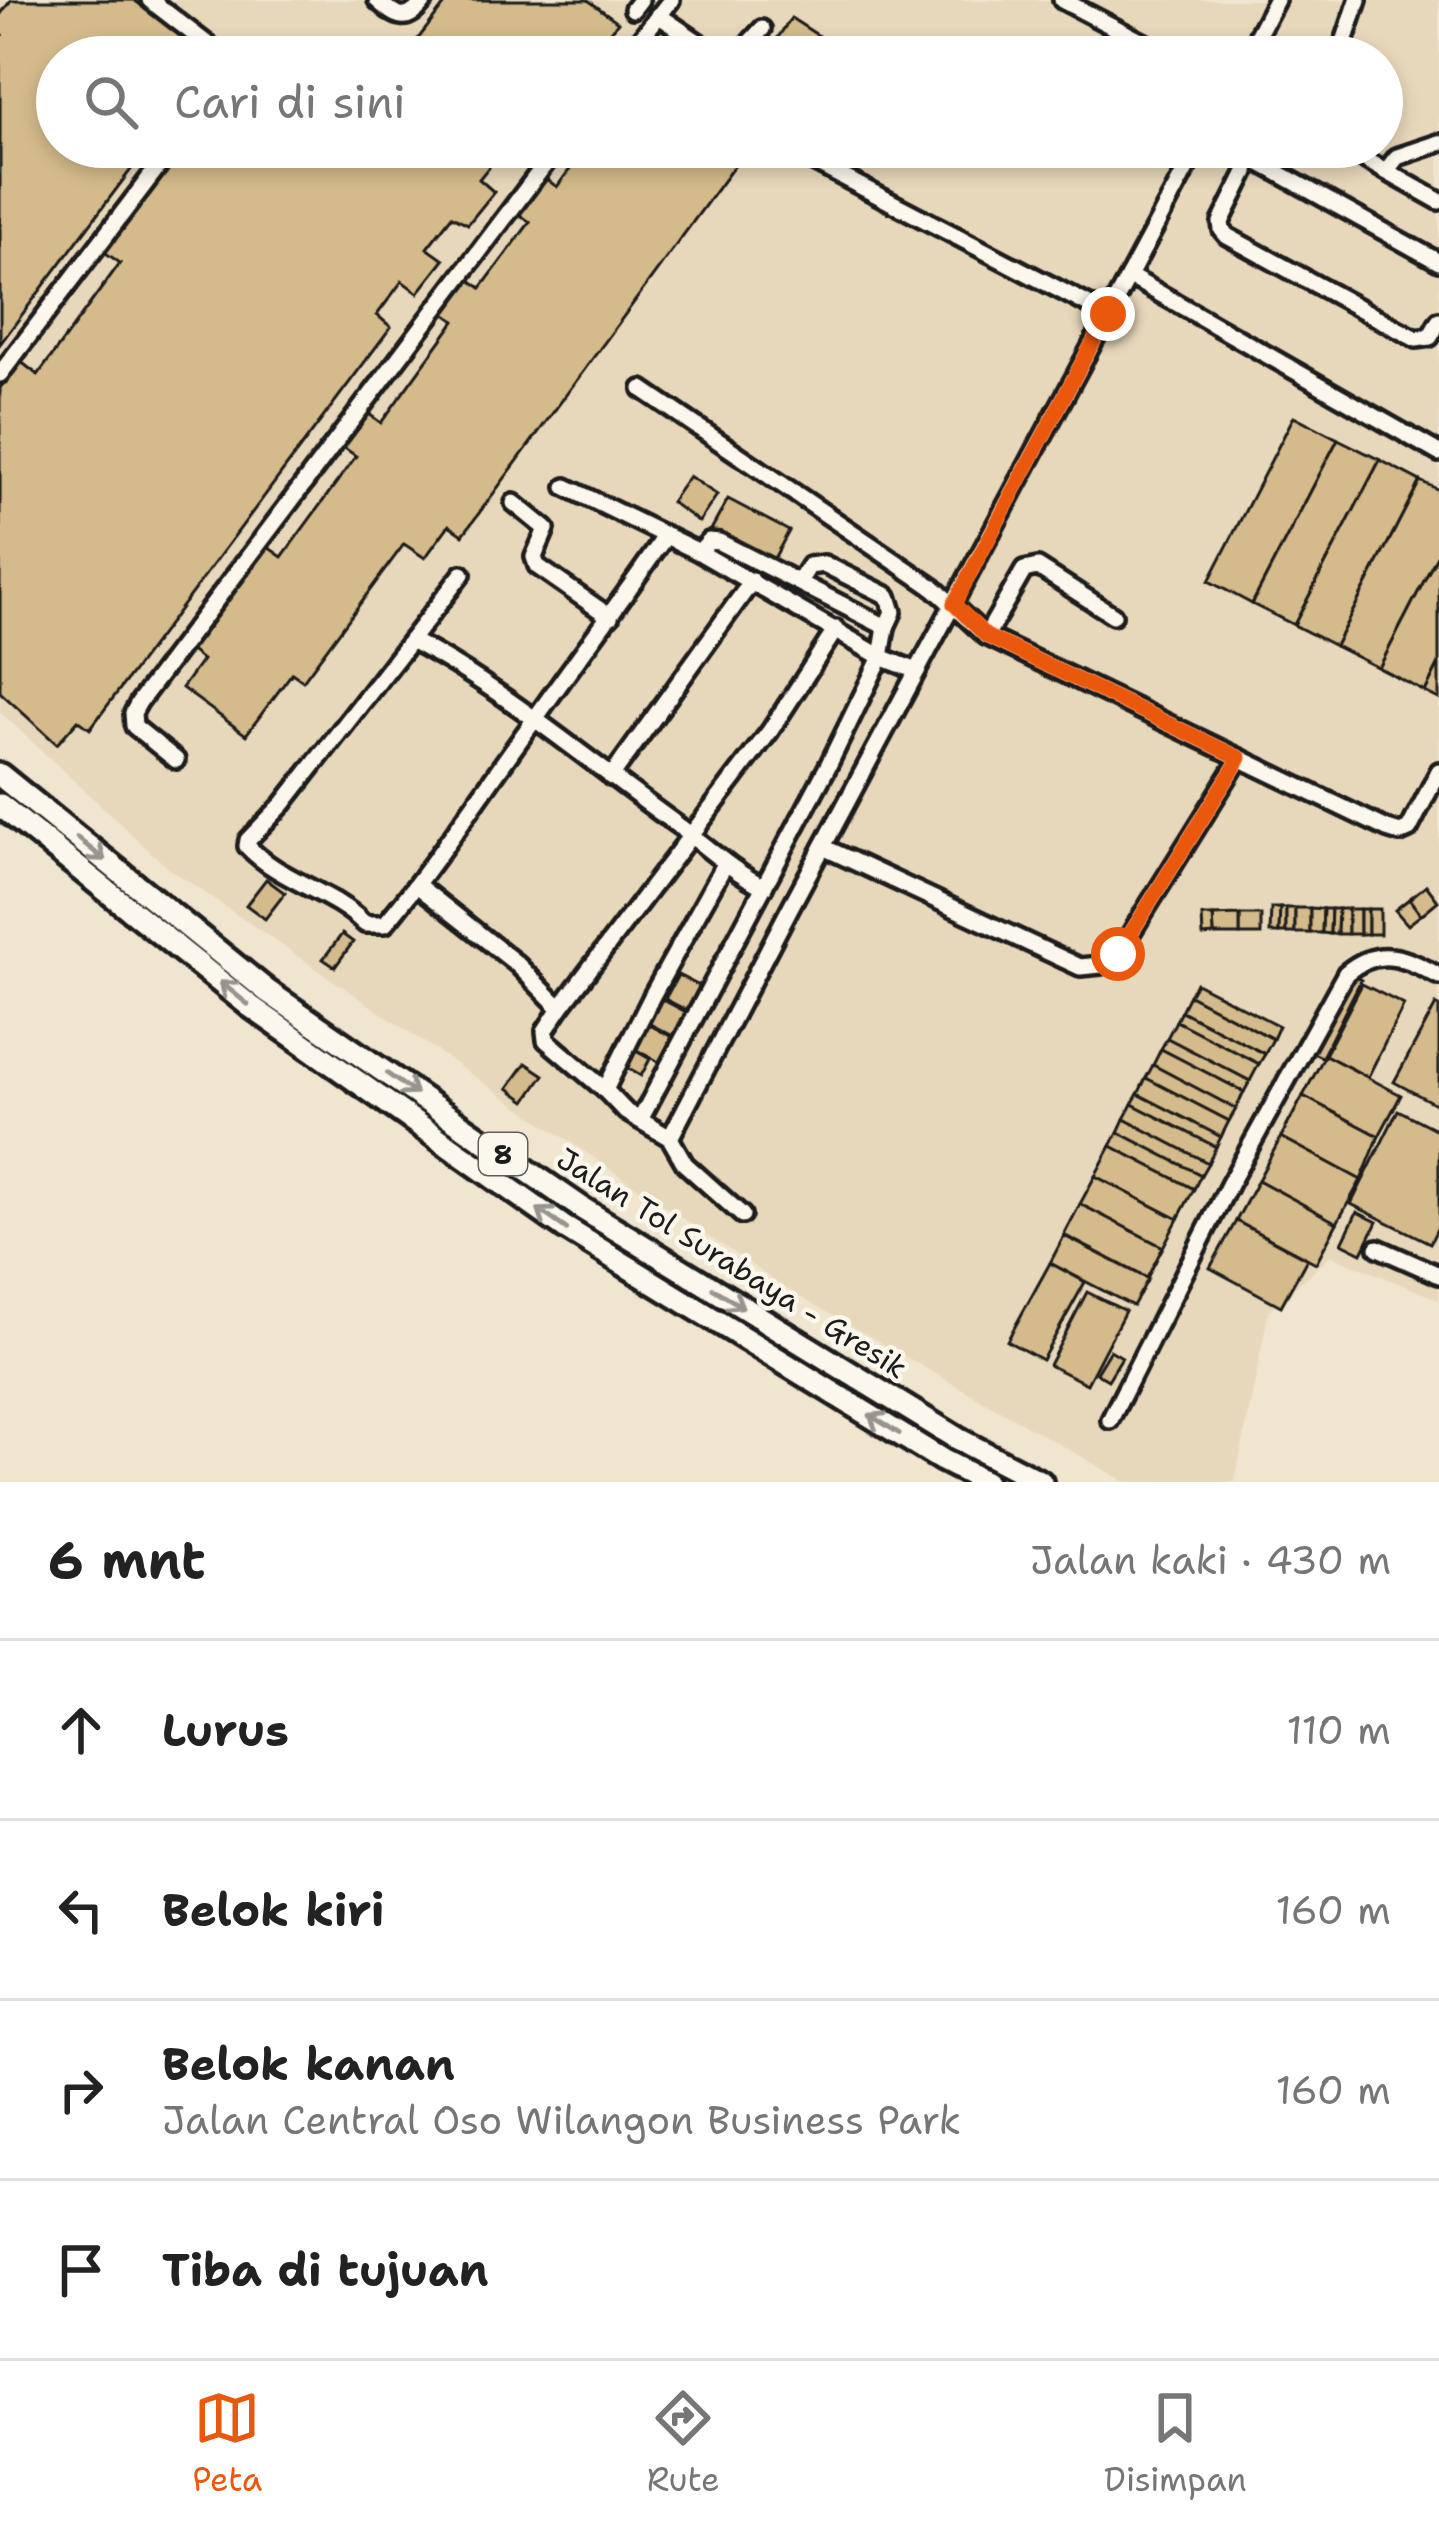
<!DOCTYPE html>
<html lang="id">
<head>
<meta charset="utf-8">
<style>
  :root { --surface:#fff; --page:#f6f6f6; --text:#222; --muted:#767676; --line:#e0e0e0; --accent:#ea580c }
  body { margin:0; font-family:"Shantell Sans",sans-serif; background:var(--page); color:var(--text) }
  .stop { position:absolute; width:36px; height:36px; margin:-27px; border:9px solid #ea580c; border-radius:50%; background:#fff }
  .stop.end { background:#ea580c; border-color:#fff; box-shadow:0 3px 12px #0008 }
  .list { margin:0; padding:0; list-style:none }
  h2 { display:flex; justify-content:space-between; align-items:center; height:156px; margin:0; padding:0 48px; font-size:51px }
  h2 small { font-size:39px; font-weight:400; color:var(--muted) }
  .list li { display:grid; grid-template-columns:78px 1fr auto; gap:36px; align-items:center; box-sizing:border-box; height:180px; padding:0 48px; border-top:3px solid var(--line) }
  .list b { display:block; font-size:45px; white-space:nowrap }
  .list p { margin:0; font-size:39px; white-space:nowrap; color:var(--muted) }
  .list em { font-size:39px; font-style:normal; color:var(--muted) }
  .icon { flex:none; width:66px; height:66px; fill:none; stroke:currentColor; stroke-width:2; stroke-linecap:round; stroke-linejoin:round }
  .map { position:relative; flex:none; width:1439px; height:1482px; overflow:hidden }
  .search { position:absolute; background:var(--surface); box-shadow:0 6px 18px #0003; left:36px; right:36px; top:36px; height:132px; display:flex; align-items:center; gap:30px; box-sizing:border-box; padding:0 42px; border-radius:66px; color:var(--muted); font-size:45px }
  .sheet { height:876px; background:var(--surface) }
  nav { display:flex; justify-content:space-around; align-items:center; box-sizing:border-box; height:168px; border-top:3px solid var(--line); background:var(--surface); font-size:33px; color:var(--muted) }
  nav a { display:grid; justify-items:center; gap:6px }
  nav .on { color:var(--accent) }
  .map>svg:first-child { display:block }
  .built { fill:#e8d8bb; fill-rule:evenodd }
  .building { fill:#d5bb8b; stroke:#1c1c1c; stroke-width:3 }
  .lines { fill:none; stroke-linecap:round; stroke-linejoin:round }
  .minor-casing { stroke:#1c1c1c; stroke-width:24 }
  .highway-casing { stroke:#1c1c1c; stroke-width:30 }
  .minor { stroke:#fbf7ec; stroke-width:15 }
  .highway { stroke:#fbf7ec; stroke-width:21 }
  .oneway { stroke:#97948e }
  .route { stroke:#ea580c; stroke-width:15 }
  .labels { text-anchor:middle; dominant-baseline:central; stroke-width:9; stroke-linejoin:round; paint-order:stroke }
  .shield { fill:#fbf7ec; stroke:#5f5e5a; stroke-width:3 }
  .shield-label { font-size:27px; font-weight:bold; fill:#1c1c1c }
  .street-label { font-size:30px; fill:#1c1c1c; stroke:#fbf7ec }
</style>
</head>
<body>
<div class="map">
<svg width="1439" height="1482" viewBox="0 0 1439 1482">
  <rect width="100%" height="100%" fill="#f0e5cf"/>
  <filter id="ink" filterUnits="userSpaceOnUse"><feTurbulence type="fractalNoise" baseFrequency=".00833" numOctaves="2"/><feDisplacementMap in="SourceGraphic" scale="24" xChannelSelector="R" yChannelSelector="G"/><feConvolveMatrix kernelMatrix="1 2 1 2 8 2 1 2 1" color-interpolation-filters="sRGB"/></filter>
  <g filter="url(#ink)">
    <!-- built -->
    <path class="built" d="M0 0H1439V1300L1331 1255 1269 1310 1235 1482H1126L788 1290 167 867 0 712ZM57 57H1382V147H57Z"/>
    <!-- building -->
    <g class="building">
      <path d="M11 0H134L211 57H57V147H148L0 344V38L3 35 0 33V15Z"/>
      <path d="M448 0H588L618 22 594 54 579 45 572 57H404Z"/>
      <path d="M791 18 825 40 813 57H765Z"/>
      <path d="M646 34 661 45 665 39 690 57H629Z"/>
      <path d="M180 147H526L518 158 504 148 479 179 494 192 468 224 452 216 427 248 444 260 418 293 402 281 377 315 391 327 90 729 78 720 57 744 0 692V388L20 361 38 375 120 263 103 251Z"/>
      <path d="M586 147H748L463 535 449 525 425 558 404 544 303 681 292 673 246 735 182 688 202 660 188 649 265 545 282 557 356 456 340 445 365 411 381 423 455 321 441 311 466 277 481 288 530 222 516 212 542 176 557 187Z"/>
      <path d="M1294 416 1338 439 1252 604 1209 581Z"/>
      <path d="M1338 439 1380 460 1294 625 1252 604Z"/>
      <path d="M1380 460 1420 481 1335 646 1294 625Z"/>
      <path d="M689 476 717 495 699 522 671 502Z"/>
      <path d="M1420 481 1439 490V552L1379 668 1335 646Z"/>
      <path d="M728 499 789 531 772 562 711 530Z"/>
      <path d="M1439 552V664L1425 692 1379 668Z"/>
      <path d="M1439 664V699L1425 692Z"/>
      <path d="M266 879 285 893 265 919 246 905Z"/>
      <path d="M1426 885 1438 901 1421 915 1409 899Z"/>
      <path d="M1409 899 1421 915 1408 925 1395 910Z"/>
      <path d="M1271 908H1280L1279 933H1270Z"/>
      <path d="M1280 908H1286V933H1279Z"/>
      <rect x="1286" y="908" width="9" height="25"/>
      <rect x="1295" y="908" width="15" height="25"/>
      <path d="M1310 908 1323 909 1322 933H1310Z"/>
      <path d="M1323 909H1331L1330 934 1322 933Z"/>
      <path d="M1331 909H1338L1337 934H1330Z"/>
      <path d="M1338 909H1348V934H1337Z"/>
      <rect x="1348" y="909" width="12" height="25"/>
      <rect x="1360" y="909" width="8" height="25"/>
      <rect x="1368" y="909" width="12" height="25"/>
      <rect x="1240" y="915" width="21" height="20"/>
      <path d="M1240 915V935H1214L1213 916Z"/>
      <path d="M1202 916H1213L1214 935 1203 936Z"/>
      <path d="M342 934 353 942 335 967 323 959Z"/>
      <path d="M1350 974 1361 980 1322 1057 1311 1052Z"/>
      <path d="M678 975 701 987 688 1011 665 999Z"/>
      <path d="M1196 983 1279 1026 1273 1039 1189 995Z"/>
      <path d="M1362 984 1404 1005 1368 1077 1325 1055Z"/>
      <path d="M1189 995 1273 1039 1265 1054 1181 1011Z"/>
      <path d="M661 999 688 1013 675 1037 648 1023Z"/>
      <path d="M1436 1005 1439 1007V1101L1437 1105 1394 1082Z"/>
      <path d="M1181 1011 1265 1054 1259 1064 1176 1021Z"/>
      <path d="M1176 1021 1259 1064 1250 1081 1167 1038Z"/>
      <path d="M646 1023 672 1037 659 1062 633 1048Z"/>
      <path d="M1167 1038 1250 1081 1244 1092 1161 1049Z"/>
      <path d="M1161 1049 1244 1092 1236 1109 1153 1065Z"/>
      <path d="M634 1050 650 1059 641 1076 625 1067Z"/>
      <path d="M1325 1055 1401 1095 1379 1136 1303 1096Z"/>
      <path d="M526 1063 544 1075 526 1101 508 1088Z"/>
      <path d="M1153 1065 1236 1109 1229 1121 1146 1078Z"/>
      <path d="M1146 1078 1229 1121 1221 1137 1138 1094Z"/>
      <path d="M1138 1094 1221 1137 1216 1147 1132 1104Z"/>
      <path d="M1303 1096 1379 1136 1361 1180 1281 1137Z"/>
      <path d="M1132 1104 1216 1147 1208 1163 1124 1119Z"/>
      <path d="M1398 1110 1439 1131V1225L1430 1243 1351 1204Z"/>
      <path d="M1124 1119 1208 1163 1201 1175 1118 1132Z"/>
      <path d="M1118 1132 1201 1175 1194 1189 1111 1146Z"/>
      <path d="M1281 1137 1361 1180 1337 1223 1258 1180Z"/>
      <path d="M1111 1146 1194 1189 1178 1219 1095 1176Z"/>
      <path d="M1095 1176 1178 1219 1163 1247 1080 1204Z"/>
      <path d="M1258 1180 1337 1223 1316 1263 1236 1221Z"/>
      <path d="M1080 1204 1163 1247 1147 1278 1064 1235Z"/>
      <path d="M1357 1212 1377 1222 1362 1253 1342 1243Z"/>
      <path d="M1236 1221 1307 1259 1281 1306 1210 1268Z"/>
      <path d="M1064 1236 1148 1279 1133 1306 1050 1263Z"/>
      <path d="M1050 1263 1085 1282 1042 1360 1007 1341Z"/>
      <path d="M1087 1292 1125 1311 1087 1384 1049 1365Z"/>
      <path d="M1110 1350 1122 1357 1108 1380 1096 1373Z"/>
    </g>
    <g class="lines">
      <!-- minor casing -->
      <g class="minor-casing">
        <g id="minor">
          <path d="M150 0 224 57"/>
          <path d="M377 0C397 18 407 25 425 0"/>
          <path d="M1062 0 1171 57"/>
          <path d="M633 9 640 0"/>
          <path d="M658 15 720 57"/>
          <path d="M626 57 671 0"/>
          <path d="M730 57 740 53 762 29"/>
          <path d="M1246 57 1276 0"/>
          <path d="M1339 57 1358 0"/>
          <path d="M1343 147 1439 201"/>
          <path d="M787 148 1108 315"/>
          <path d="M1249 150 1248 156 1439 262"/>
          <path d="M1248 156 1246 172 1221 222 1222 230 1227 236 1416 339 1430 337 1439 321"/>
          <path d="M1386 171 1397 157 1439 143"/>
          <path d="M1129 276 1439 453"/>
          <path d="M0 374 173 147"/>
          <path d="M642 389 934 588 986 636 1387 829 1400 833 1409 829 1439 771"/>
          <path d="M566 487 699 552 881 657 917 671"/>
          <path d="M514 503 546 529 534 557 537 566 610 617"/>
          <path d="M666 535C623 599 576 660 532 723 483 790 438 860 385 924H365C332 891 280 881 247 846L248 840 283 804 411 640C507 691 592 764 680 827 708 848 732 871 764 887"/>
          <path d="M799 582 809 566 824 564 888 596 893 612 886 627"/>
          <path d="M986 636 1024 570 1038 567 1113 615"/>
          <path d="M411 640 462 574"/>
          <path d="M176 760 134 726 133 713 139 702 558 147"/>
          <path d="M611 777 752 581"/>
          <path d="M823 847 1080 967 1101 965 1118 954 1240 758"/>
          <path d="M417 885 517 964 560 1008 545 1031 546 1040 605 1090 626 1112 670 1138 685 1164 742 1215"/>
          <path d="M560 1008 770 731 836 629"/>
          <path d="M605 1090 653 994 725 864"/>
          <path d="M640 1120 828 766 881 657 886 627 719 542 709 541 699 552"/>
          <path d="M670 1138 790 908 1198 147"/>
          <path d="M1378 1248 1439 1275"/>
          <path d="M1110 1420 1230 1183 1346 973C1379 945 1406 958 1439 976"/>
        </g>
      </g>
      <!-- highway casing -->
      <g class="highway-casing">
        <g id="highway">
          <path d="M0 775 267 991 583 1209 958 1439 1041 1482"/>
          <path d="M0 805 250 1006 565 1228 942 1460 985 1482"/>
        </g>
      </g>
      <!-- minor -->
      <use href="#minor" class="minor"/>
      <!-- highway -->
      <use href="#highway" class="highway"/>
    </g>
    <!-- one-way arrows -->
    <defs><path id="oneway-shaft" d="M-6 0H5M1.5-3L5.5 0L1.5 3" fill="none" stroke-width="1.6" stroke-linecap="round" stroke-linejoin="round" transform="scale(3)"/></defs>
    <g class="oneway">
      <use href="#oneway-shaft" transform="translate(91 849) rotate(39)"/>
      <use href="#oneway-shaft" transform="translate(234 993) rotate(-141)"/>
      <use href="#oneway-shaft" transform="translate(402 1084) rotate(35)"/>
      <use href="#oneway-shaft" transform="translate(552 1219) rotate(-145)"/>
      <use href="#oneway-shaft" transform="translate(728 1298) rotate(32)"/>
      <use href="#oneway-shaft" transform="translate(884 1424) rotate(-148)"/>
    </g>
  </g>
  <g class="lines" filter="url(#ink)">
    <!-- route -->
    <path class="route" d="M1108 314 954 604 986 636 1240 758 1118 954"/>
  </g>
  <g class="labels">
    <!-- shield labels -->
    <rect class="shield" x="479" y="1133" width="48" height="42" rx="9"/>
    <g class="shield-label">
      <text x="503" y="1154">8</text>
    </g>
    <!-- street labels -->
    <g class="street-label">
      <text transform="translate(732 1263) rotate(32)">Jalan Tol Surabaya - Gresik</text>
    </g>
  </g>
</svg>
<div class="stop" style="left:1118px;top:954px"></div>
<div class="stop end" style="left:1108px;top:314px"></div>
<div class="search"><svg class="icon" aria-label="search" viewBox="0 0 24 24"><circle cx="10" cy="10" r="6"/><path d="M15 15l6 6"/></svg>Cari di sini</div>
</div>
<section class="sheet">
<h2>6 mnt<small>Jalan kaki · 430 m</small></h2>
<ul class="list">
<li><svg class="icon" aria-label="ahead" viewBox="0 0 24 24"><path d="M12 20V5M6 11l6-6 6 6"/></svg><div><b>Lurus</b></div><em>110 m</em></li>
<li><svg class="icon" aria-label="left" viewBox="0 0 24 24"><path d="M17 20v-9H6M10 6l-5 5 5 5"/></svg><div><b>Belok kiri</b></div><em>160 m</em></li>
<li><svg class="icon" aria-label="right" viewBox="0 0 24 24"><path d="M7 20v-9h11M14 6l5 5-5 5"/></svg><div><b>Belok kanan</b><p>Jalan Central Oso Wilangon Business Park</p></div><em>160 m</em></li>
<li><svg class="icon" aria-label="arrive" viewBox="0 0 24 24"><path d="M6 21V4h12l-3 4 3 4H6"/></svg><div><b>Tiba di tujuan</b></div></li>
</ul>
</section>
<nav>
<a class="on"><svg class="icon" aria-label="map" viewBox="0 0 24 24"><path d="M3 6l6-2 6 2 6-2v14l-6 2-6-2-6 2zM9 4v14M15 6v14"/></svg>Peta</a>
<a><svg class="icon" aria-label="directions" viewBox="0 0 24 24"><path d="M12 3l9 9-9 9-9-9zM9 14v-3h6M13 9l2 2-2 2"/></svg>Rute</a>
<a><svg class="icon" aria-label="saved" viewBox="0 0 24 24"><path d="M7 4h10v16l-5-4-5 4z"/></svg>Disimpan</a>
</nav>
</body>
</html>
